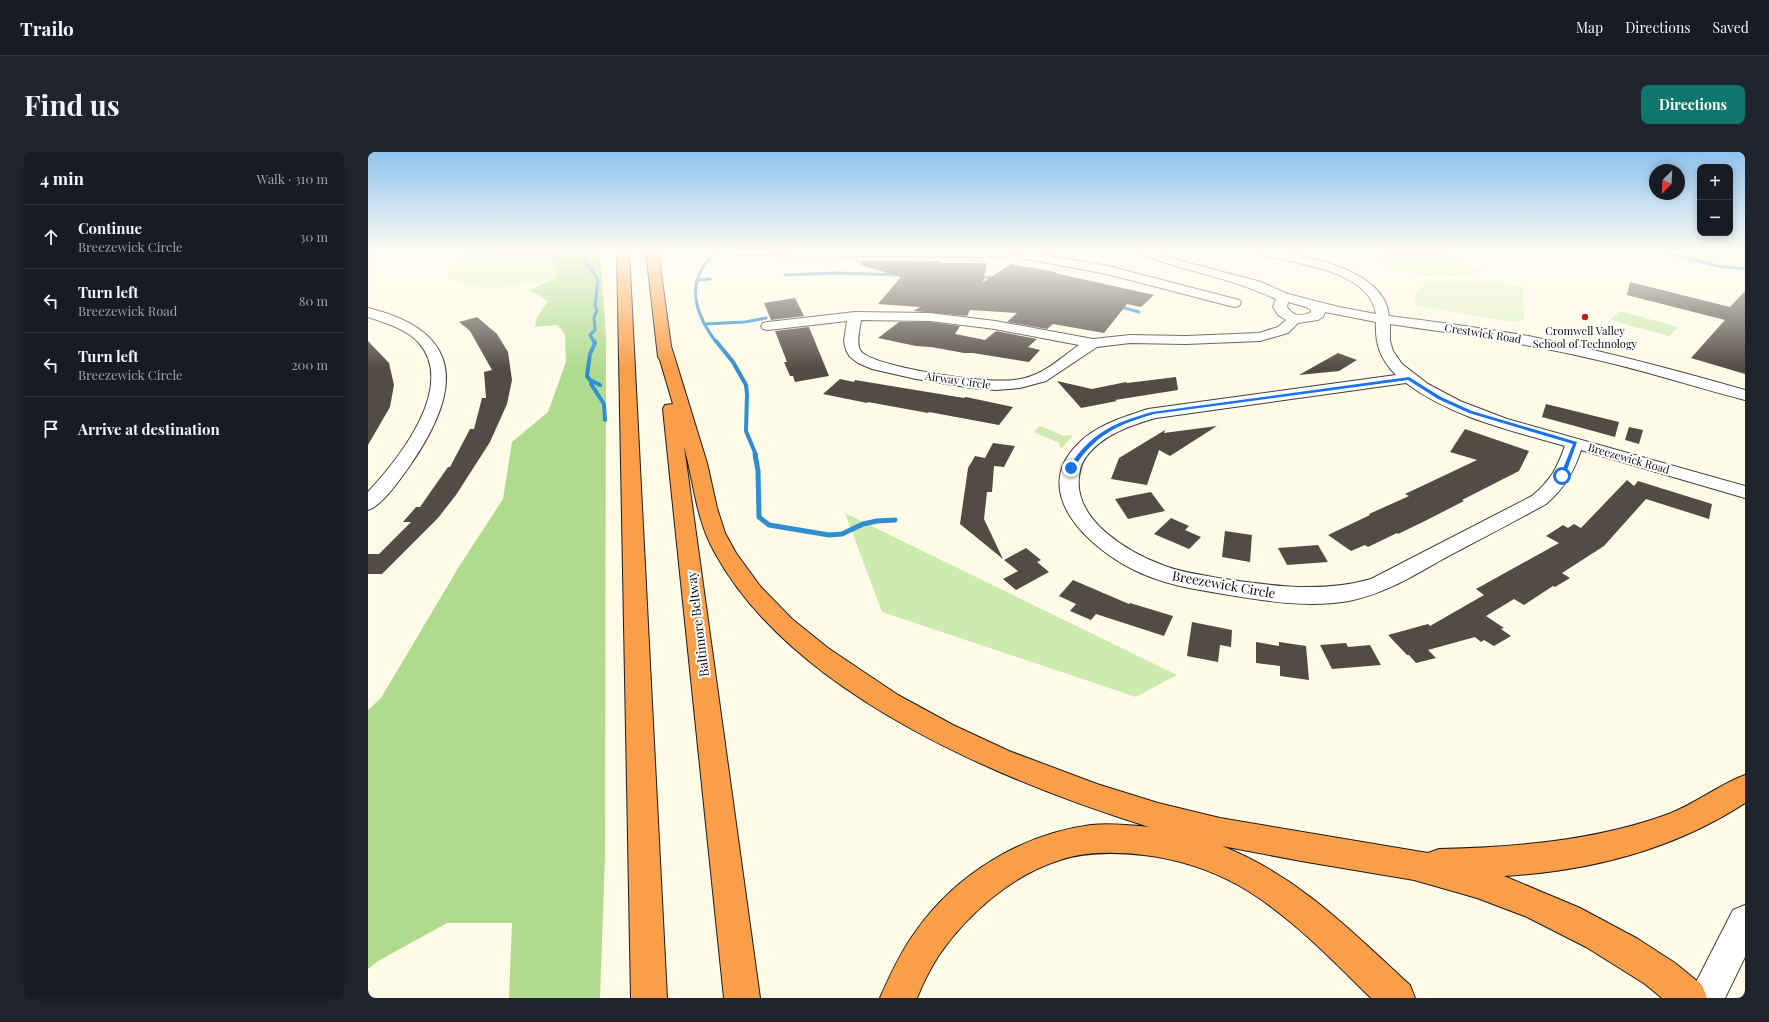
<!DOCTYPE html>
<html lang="en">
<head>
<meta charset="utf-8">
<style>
  :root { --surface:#171b24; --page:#20242c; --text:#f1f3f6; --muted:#9ea1a6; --line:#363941; --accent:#0f766e }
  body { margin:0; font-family:"Playfair Display",serif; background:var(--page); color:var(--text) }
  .controls { position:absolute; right:12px; top:12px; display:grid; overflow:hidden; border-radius:8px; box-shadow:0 2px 10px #0003 }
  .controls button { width:36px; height:36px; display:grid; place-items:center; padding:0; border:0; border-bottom:1px solid var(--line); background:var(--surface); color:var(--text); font:20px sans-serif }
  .compass { position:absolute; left:1281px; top:12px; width:36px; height:36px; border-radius:50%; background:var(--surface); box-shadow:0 2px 10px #0003; rotate:204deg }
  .stop { position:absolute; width:12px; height:12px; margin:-9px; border:3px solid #1a73e8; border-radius:50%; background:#fff }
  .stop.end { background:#1a73e8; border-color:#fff; box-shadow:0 1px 4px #0008 }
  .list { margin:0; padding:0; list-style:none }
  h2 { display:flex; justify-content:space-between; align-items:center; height:52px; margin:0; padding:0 16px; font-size:17px }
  h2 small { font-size:13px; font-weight:400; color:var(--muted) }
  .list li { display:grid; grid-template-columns:26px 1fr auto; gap:12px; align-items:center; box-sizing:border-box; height:64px; padding:0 16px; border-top:1px solid var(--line) }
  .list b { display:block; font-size:15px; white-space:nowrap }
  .list p { margin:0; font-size:13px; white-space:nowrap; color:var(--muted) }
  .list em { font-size:13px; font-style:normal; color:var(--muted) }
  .icon { flex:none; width:22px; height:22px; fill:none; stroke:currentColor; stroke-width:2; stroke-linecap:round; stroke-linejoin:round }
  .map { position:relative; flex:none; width:1377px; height:846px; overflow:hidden; border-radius:8px }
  header { display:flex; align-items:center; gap:24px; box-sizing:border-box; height:56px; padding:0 20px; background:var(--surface); border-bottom:1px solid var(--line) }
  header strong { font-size:19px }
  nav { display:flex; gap:22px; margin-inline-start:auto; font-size:14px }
  .intro { display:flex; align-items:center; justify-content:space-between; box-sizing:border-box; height:96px; padding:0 24px }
  h1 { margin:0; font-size:28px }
  .button { padding:10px 18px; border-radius:8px; background:var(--accent); color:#fff; font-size:14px; font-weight:700 }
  main { display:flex; gap:24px; padding:0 24px }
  aside { flex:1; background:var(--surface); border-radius:8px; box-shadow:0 2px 10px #0003 }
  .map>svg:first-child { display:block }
  .green { fill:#cdeab1 }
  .forest { fill:#b0db8f }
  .pitch { fill:#e0f1c3 }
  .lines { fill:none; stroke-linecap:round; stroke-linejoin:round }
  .stream-far2 { stroke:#2f8ed2; stroke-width:3 }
  .stream-far1 { stroke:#2f8ed2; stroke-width:4 }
  .stream { stroke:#2f8ed2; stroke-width:5 }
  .building { fill:#534c46 }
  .minor-casing { stroke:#3d3d3d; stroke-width:2 }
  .highway-casing { stroke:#1b1b1b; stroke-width:2 }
  .minor { fill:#fff; fill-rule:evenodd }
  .highway { fill:#fa9e4a; fill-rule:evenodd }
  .route { fill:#1a73e8 }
  .poi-dot { fill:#be1e23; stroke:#fff; stroke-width:1.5 }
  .labels { text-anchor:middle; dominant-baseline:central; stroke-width:4; stroke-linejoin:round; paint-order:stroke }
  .far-poi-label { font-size:11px; fill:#0a0a0a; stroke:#fff }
  .far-street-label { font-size:11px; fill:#0a0a0a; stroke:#fff }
  .street-label { font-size:13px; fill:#0a0a0a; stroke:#fff }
</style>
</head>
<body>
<header>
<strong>Trailo</strong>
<nav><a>Map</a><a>Directions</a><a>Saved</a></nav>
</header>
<div class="intro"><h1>Find us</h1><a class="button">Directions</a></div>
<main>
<aside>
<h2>4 min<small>Walk · 310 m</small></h2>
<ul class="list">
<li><svg class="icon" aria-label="ahead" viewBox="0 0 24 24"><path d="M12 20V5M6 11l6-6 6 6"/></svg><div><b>Continue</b><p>Breezewick Circle</p></div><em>30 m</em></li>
<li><svg class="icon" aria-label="left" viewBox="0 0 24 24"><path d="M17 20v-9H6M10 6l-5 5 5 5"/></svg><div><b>Turn left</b><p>Breezewick Road</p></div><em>80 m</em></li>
<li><svg class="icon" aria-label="left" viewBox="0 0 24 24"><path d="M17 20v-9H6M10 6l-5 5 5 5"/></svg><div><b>Turn left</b><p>Breezewick Circle</p></div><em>200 m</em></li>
<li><svg class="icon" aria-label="arrive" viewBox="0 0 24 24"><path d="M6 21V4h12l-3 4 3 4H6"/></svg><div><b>Arrive at destination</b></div></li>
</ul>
</aside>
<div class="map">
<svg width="1377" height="846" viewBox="0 0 1377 846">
  <rect width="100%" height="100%" fill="#fffbe7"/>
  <!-- green -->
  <g class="green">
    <path d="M1252 159 1310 175 1301 184 1242 168Z"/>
    <path d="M672 274 696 284 705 283 693 297 691 291 666 280Z"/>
    <path d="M477 361 809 523 768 545 514 460Z"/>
  </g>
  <!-- forest -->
  <g class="forest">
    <path d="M103 99H151L89 107 96 101Z"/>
    <path d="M183 99H232L238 184 237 704 232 846H141L144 771H79L10 809 0 817V558L13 546 92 413 135 347 144 290 180 260 198 210 197 182 189 173 167 175 169 165 180 149 161 138 189 126Z"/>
  </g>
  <!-- pitch -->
  <g class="pitch">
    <path d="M151 99H183L189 126C159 132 125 140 94 132 90 131 85 127 81 125L79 115 89 107Z"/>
    <path d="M1028 99H1072L1119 119C1081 128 1036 128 1004 104Z"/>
    <path d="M1077 129 1122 130 1155 135 1156 168 1146 170 1046 153C1046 131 1059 132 1077 129Z"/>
  </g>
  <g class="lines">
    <!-- stream-far2 -->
    <g class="stream-far2">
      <path d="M221 99 216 107 230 128 227 154 229 159 226 165 227 178 222 183 226 190"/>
      <path d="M1290 99 1350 114 1377 117"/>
      <path d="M417 123 468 121 531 123"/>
      <path d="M610 125 629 126"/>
      <path d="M330 128 342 127"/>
      <path d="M750 154 771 160"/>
      <path d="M336 172 377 170 398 166"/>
      <path d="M348 190C334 171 320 145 332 121 335 112 343 106 349 99"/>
    </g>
    <!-- stream-far1 -->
    <g class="stream-far1">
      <path d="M226 189 227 191 222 202 219 224 222 228 232 233"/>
      <path d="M348 189 365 210 378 233 379 242 378 279 388 303"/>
      <path d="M224 229 223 232 236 252 237 268"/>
    </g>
    <!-- stream -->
    <path class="stream" d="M387 302 390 319 391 365 401 373 461 383 474 382 495 372 509 369 527 368"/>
  </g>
  <!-- building -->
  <g class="building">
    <path d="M493 109H572L571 111H619L615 130 643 112 688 120 687 121 786 143 773 155 759 152 736 181 685 172 679 177 639 170 649 161 602 158 599 164 546 159 552 155 510 152 533 125 493 113Z"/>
    <path d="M1262 130 1362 155 1377 139V222L1323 206 1357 168 1259 143Z"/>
    <path d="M427 146 436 164 403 168 396 151Z"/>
    <path d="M109 165 129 182 140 200 144 228 139 252 122 290 88 343 70 366 14 422H0V402H11L43 370H35L48 355H52L80 315H82L102 277H106L114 246H118L116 220 124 218 102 179 91 170Z"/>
    <path d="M531 170H562L592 174 587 182 617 188 628 179 669 187 660 195 672 198 661 210 605 201H596L563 195 548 194 510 186Z"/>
    <path d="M441 175 461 224 427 230 425 224H422L416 210H419L407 179Z"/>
    <path d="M0 189 21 211 26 233 22 255 0 293Z"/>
    <path d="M970 201 989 208 971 219 931 223Z"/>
    <path d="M808 225 810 238 747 248 749 249 713 256 689 229 724 237 758 230 759 231Z"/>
    <path d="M472 227 486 230 487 228 596 246 598 245 645 255 631 273 561 260 560 261 500 250 499 251 455 242Z"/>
    <path d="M1178 252 1251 270 1247 285 1174 265Z"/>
    <path d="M849 274 802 304 791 298 779 333 743 327 751 306 797 278 796 281Z"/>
    <path d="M1261 275 1275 278 1271 292 1257 288Z"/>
    <path d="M1097 277 1161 299 1151 319 1094 348 1096 349 1057 369 1030 382 1029 381 1000 395 997 393 983 399 960 383 1002 363 1001 362 1041 344 1037 342 1109 308 1082 300Z"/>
    <path d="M625 291 647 294 636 315 626 314 624 340H619L616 367 635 407 592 372 600 316 607 304 617 306Z"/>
    <path d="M1259 328 1266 334 1270 329 1344 352 1341 367 1278 347 1236 394 1194 421 1202 426 1187 435 1185 434 1156 453 1146 447 1118 464 1136 476 1133 477 1143 484 1126 494 1116 488 1113 490 1107 485 1060 498 1068 506 1048 511 1041 503H1039L1020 483 1060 472 1062 474 1116 443 1108 437 1191 391 1178 384 1195 373 1200 376 1206 372 1213 376Z"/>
    <path d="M783 340 797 359 760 367 747 347Z"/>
    <path d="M803 366 821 374 817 378 833 385 821 397 786 382Z"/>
    <path d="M857 379 884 383 882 410 854 405Z"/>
    <path d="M950 393 960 410 919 413 910 396Z"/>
    <path d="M658 396 673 408 669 410 681 420 648 438 635 427 650 419 636 408Z"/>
    <path d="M705 428 761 452 762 451 805 464 796 484 728 462 723 468 702 459 708 452 691 444Z"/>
    <path d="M824 470 864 478 863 495 852 493 850 510 819 504Z"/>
    <path d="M888 490 911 494V490L938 494 941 528 912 524V514L888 511Z"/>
    <path d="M978 491 980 495 1002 493 1013 513 964 517 952 493Z"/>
  </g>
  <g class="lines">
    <!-- minor casing -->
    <g class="minor-casing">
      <g id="minor">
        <path d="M366 99H639L643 102 637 105 371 103 367 102Z"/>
        <path d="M765 99H782L806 107 893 130 920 142 971 155 1008 162C1002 117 920 110 885 101L883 99C923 99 1017 114 1021 164 1069 170 1117 176 1165 185 1237 199 1307 218 1377 238V248C1326 235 1276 218 1225 207 1158 191 1090 182 1022 172V189L1025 199 1034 212 1060 232 1092 249 1139 267 1377 334V346L1213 298C1206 320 1196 337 1178 352 1144 371 1109 389 1075 407 1045 424 1016 442 981 449 940 456 896 449 855 442 825 437 794 432 766 418 722 396 660 341 710 292 728 273 756 265 780 257L1028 223C1012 207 1007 192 1008 170L957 160 955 165 950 168 930 171 920 181 892 189 818 192 762 191 729 195 678 229 652 236 628 238 604 236 548 227 504 217 490 211 482 205 478 198 476 189 479 169 400 178 395 177 393 174 395 171 400 170 487 160 562 161 627 169 725 187 762 183 818 184 891 181 910 175 918 168 910 163 905 155 908 147C863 126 814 118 767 101ZM920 150 938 155 943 158V160C934 165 925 164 919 155ZM493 168 562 169 627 177 711 193C695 204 678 221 657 226 645 229 631 229 618 228 598 227 501 214 492 198 488 190 492 176 493 168ZM1038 231C1085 266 1142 278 1197 294 1189 316 1183 328 1164 344L1003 427C954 441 906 434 856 427 836 423 816 421 797 414 761 401 706 369 711 325 712 318 713 311 718 305 734 283 763 273 788 266Z"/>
        <path d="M657 100 740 114 871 148 873 151 871 154 866 155 739 122 653 106 651 104 653 102Z"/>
        <path d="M0 156C102 181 91 243 41 315 32 327 14 354 0 358V340C30 308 89 235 51 191 39 177 17 171 0 165Z"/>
        <path d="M1377 753V805L1357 846H1320L1365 758Z"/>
      </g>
    </g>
    <!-- highway casing -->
    <g class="highway-casing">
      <g id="highway">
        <path d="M249 99H261L299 846H263Z"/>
        <path d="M278 99H290L303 194 339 311 349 356 357 381 368 401 392 434 424 467 460 496 530 543 585 573 641 599 729 632 790 651 852 666 1060 701 1071 697C1148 695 1225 689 1298 663 1326 653 1350 633 1377 623V651C1305 698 1221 719 1136 724L1212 756 1270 787 1307 811 1334 833 1339 846H1294L1277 832 1218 795 1159 765 1109 746 1046 728 933 709 854 694C930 724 983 779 1042 833L1047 846H1003C962 806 921 762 870 733 841 717 809 707 776 703 749 700 719 699 692 708 644 723 599 762 571 803 562 817 555 831 549 846H512C522 823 533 799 548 779 588 722 654 682 723 673 742 671 762 673 781 675 634 629 425 543 347 401 328 368 326 331 316 294L392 846H356L295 257 297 253 305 252 292 208 290 205Z"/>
      </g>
    </g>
    <!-- minor -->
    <use href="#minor" class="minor"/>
    <!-- highway -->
    <use href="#highway" class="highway"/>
  </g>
  <!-- sky -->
  <linearGradient id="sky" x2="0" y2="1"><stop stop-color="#8fc3ee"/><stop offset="0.46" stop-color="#fffdf4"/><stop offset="1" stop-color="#fffdf4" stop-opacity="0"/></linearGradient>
  <rect width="1377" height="217" fill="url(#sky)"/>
  <!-- route -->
  <path class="route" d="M1041 225 1073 245 1104 259 1209 290 1197 324 1194 326 1192 324 1205 292 1101 261 1070 247 1040 228 786 262C748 273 727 283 705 317L700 316C723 281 745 271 784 260Z"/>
  <!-- markers -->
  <circle class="poi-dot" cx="1217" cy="165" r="4"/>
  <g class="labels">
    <!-- far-poi labels -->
    <g class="far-poi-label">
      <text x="1217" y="178">Cromwell Valley<tspan x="1217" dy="13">School of Technology</tspan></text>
    </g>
    <!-- far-street labels -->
    <g class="far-street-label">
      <text transform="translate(1115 181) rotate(9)">Crestwick Road</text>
      <text transform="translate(590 228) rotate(8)">Airway Circle</text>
      <text transform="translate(1261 306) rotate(16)">Breezewick Road</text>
    </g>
    <!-- street labels -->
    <g class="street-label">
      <text transform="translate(856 432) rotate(10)">Breezewick Circle</text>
      <text transform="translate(329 472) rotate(-97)">Baltimore Beltway</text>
    </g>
  </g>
</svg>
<div class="controls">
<button>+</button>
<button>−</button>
</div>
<svg class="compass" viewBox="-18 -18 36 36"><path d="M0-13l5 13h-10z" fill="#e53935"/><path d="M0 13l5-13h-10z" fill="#9ea1a6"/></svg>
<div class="stop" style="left:1194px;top:324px"></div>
<div class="stop end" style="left:703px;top:316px"></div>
</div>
</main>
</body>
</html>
